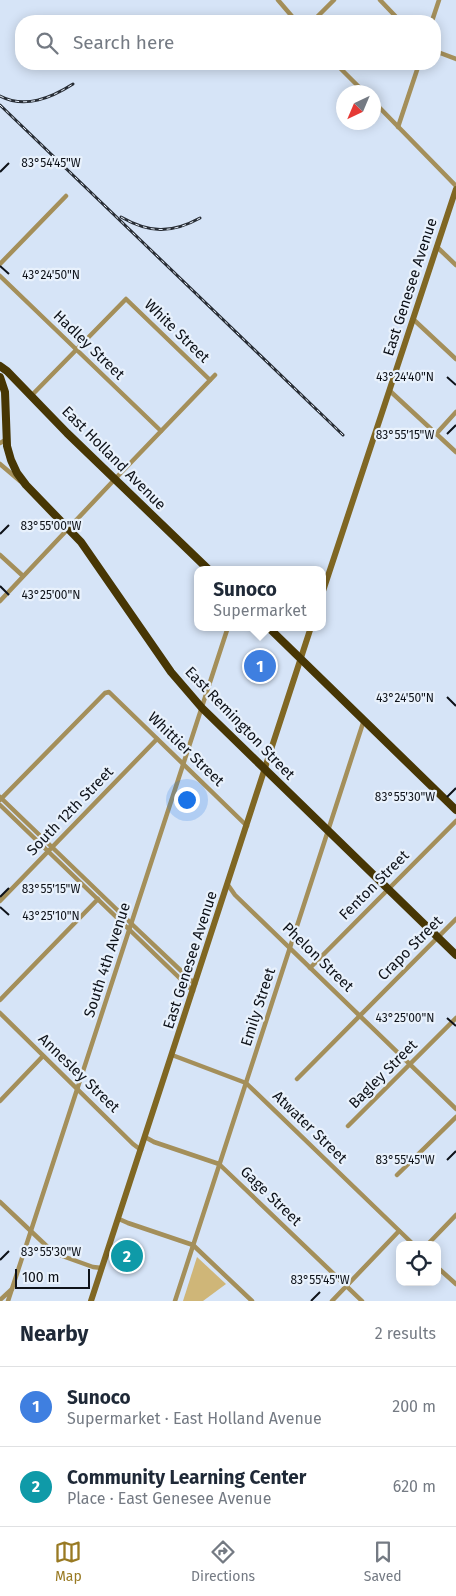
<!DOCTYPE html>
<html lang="en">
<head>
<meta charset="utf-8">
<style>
  :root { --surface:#fff; --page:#f6f6f7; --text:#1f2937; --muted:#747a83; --line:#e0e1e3; --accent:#997a23 }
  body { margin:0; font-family:"Fira Sans",sans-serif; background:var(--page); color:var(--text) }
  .controls { position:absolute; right:15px; bottom:15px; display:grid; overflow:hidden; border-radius:10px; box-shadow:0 2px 12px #0003 }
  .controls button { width:45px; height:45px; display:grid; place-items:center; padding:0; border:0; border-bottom:1px solid var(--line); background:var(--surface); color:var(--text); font:25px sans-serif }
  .compass { position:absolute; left:336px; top:85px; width:45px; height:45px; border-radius:50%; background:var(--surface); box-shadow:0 2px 12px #0003; rotate:224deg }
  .scale { position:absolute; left:15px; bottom:12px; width:75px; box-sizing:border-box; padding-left:5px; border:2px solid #0e1219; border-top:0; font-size:14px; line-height:18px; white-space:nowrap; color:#0e1219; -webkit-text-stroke:4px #e8f1fc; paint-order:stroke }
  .you { position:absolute; left:186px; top:799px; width:18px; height:18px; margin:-12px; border:4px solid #fff; border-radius:50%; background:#1a73e8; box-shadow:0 0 0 8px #1a73e833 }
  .badge { display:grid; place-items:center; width:32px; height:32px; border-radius:50%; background:var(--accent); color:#fff; font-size:16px; font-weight:700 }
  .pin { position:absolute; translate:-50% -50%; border:2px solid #fff; box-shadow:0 1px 5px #0006 }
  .popup { position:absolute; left:194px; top:566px; width:132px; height:65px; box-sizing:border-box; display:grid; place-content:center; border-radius:10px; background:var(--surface); filter:drop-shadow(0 1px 4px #0005); font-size:16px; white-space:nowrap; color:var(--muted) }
  .popup b { font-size:19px; color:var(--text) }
  .popup::after { content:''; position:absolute; left:50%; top:100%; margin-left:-10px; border:10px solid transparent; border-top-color:var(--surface) }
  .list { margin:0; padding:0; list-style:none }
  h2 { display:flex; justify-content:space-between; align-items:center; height:65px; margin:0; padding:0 20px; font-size:21px }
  h2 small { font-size:16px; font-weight:400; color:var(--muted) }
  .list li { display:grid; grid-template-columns:32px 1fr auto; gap:15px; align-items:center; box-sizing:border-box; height:80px; padding:0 20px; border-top:1px solid var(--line) }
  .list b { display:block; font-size:19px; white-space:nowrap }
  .list p { margin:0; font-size:16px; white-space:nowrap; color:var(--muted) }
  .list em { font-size:16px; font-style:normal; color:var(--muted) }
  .icon { flex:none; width:28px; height:28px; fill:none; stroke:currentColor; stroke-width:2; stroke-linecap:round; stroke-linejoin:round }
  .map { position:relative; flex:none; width:456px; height:1301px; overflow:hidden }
  .search { position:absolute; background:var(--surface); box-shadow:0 2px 12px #0003; left:15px; right:15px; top:15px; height:55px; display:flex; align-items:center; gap:12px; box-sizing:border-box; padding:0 18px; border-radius:20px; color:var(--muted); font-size:19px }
  .sheet { height:225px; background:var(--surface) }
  nav { display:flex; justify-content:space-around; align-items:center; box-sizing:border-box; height:70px; border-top:1px solid var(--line); background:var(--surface); font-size:14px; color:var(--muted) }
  nav a { display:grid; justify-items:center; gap:2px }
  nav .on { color:var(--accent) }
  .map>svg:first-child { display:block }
  .green { fill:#cfb678 }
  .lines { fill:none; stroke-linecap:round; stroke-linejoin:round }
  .street { stroke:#a48f5a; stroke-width:4.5 }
  .secondary { stroke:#806723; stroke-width:6 }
  .highway { stroke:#473604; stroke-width:8 }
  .rail-casing { stroke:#282d35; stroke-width:3 }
  .rail { stroke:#e8f1fc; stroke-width:1; stroke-dasharray:4; stroke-linecap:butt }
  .ticks { fill:none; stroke:#0e1219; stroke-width:2 }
  .labels { text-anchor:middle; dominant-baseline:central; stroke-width:4.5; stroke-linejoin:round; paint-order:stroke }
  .street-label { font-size:15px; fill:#0e1219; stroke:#e8f1fc }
  .ticks-label { font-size:12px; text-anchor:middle; fill:#0e1219; stroke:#e8f1fc; stroke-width:4.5; stroke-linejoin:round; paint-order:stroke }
</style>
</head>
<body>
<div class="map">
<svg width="456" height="1301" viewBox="0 0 456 1301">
  <rect width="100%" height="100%" fill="#d6e4f7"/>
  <!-- green -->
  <path class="green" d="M197 1257 226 1284 203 1301H183Z"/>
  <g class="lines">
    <!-- street -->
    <g class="street">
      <path d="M278 0 296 21"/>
      <path d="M380 0 400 21"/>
      <path d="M313 21 334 0"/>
      <path d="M432 21 439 0"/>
      <path d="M435 51 456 59"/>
      <path d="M336 64 364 92"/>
      <path d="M374 102 456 186"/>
      <path d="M398 127 419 64"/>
      <path d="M437 247 456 265"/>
      <path d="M0 264 66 196"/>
      <path d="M0 276 161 431"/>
      <path d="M413 319 456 359"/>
      <path d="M390 391 456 452"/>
      <path d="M32 395 126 299 210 380"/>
      <path d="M436 434 456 412"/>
      <path d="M0 443 7 439"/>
      <path d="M0 464 20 481"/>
      <path d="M0 555 23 576"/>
      <path d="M0 601 115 479 215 375"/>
      <path d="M0 797 137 929 195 984"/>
      <path d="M0 800 105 693 109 692 247 826"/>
      <path d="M0 805 193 991"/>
      <path d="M228 885 235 895 456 1109"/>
      <path d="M0 901 157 739"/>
      <path d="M310 968 456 821"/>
      <path d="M0 1000 98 899"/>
      <path d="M0 1013 133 1144 141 1150"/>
      <path d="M172 1055 246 1083 414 1245"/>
      <path d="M297 1079 456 919"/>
      <path d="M0 1101 43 1056"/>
      <path d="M348 1126 456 1018"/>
      <path d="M145 1137 154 1142 219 1164 362 1301"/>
      <path d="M397 1175 456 1117"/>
      <path d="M0 1202 54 1253 93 1267 102 1268"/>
      <path d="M119 1219 128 1223 193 1245 252 1301"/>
      <path d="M427 1245 456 1215"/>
      <path d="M437 1267 456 1284"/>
      <path d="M0 1300 12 1289"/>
      <path d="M8 1301 228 627"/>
      <path d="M175 1301 364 720"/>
      <path d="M332 1301 399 1231"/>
    </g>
    <!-- secondary -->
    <g class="secondary">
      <path d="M322 594 456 189"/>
      <path d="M91 1301 311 627"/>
    </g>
    <!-- highway -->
    <g class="highway">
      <path d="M0 366 7 371 67 433 209 570"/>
      <path d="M0 377 5 392 7 446 11 460 17 473 26 485 81 542 171 672 202 708 456 955"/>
      <path d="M268 627 456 810"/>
    </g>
    <!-- rail casing -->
    <g class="rail-casing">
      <g id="rail">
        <path d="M0 96C25 109 51 98 73 84"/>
        <path d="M0 105 343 435"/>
        <path d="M121 217C149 233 171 234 200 218"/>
      </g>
    </g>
    <!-- rail -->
    <use href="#rail" class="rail"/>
  </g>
  <!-- ticks -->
  <path class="ticks" d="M0 172 9 163M0 266 9 274M447 377 456 385M447 434 456 425M0 534 9 525M0 586 9 595M447 697 456 706M447 797 456 788M0 897 9 888M0 907 9 915M447 1018 456 1026M447 1160 456 1151M0 1260 9 1251M311 1301 320 1292"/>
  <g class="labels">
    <!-- street labels -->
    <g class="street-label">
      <text transform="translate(410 287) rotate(-72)">East Genesee Avenue</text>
      <text transform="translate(177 331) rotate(44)">White Street</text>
      <text transform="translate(89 345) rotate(44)">Hadley Street</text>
      <text transform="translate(114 458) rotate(45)">East Holland Avenue</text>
      <text transform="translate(240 723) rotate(46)">East Remington Street</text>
      <text transform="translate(186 749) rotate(44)">Whittier Street</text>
      <text transform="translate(70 811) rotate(-46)">South 12th Street</text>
      <text transform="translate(374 885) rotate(-45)">Fenton Street</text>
      <text transform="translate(410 948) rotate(-45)">Crapo Street</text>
      <text transform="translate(318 957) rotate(44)">Phelon Street</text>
      <text transform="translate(107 960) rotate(-72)">South 4th Avenue</text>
      <text transform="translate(190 960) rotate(-72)">East Genesee Avenue</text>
      <text transform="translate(258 1007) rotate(-72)">Emily Street</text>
      <text transform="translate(79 1073) rotate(44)">Annesley Street</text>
      <text transform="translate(383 1074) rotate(-45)">Bagley Street</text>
      <text transform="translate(310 1127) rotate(44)">Atwater Street</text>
      <text transform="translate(271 1196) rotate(44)">Gage Street</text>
    </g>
  </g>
  <g class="ticks-label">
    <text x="51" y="167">83°54'45"W</text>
    <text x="51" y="279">43°24'50"N</text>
    <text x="405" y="381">43°24'40"N</text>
    <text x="405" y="439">83°55'15"W</text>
    <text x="51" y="530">83°55'00"W</text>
    <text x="51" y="599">43°25'00"N</text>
    <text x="405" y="702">43°24'50"N</text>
    <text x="405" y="801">83°55'30"W</text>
    <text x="51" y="893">83°55'15"W</text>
    <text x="51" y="920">43°25'10"N</text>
    <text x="405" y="1022">43°25'00"N</text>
    <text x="405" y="1164">83°55'45"W</text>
    <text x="51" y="1256">83°55'30"W</text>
    <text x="320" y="1284">83°55'45"W</text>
  </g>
</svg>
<div class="controls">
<button><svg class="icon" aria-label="locate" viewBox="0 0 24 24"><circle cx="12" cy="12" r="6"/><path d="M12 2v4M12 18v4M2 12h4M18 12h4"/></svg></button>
</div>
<svg class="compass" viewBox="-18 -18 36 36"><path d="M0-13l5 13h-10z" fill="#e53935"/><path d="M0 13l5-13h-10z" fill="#747a83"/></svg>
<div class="scale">100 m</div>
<div class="you"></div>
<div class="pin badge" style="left:260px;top:666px;background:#3f7fe0">1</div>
<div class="popup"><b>Sunoco</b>Supermarket</div>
<div class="pin badge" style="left:127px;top:1256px;background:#0f9aa8">2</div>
<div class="search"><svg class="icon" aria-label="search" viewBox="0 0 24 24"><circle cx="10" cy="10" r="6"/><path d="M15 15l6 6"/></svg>Search here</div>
</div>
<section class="sheet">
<h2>Nearby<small>2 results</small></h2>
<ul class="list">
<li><span class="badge" style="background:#3f7fe0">1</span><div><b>Sunoco</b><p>Supermarket · East Holland Avenue</p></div><em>200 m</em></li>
<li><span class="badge" style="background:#0f9aa8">2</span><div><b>Community Learning Center</b><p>Place · East Genesee Avenue</p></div><em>620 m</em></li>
</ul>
</section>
<nav>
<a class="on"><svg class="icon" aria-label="map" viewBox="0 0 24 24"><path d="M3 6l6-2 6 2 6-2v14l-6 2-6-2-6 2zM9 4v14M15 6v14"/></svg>Map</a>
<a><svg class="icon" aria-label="directions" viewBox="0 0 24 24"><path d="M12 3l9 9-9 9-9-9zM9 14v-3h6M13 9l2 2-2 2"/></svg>Directions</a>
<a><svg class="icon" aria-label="saved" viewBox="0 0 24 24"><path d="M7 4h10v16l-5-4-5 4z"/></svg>Saved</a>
</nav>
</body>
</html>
